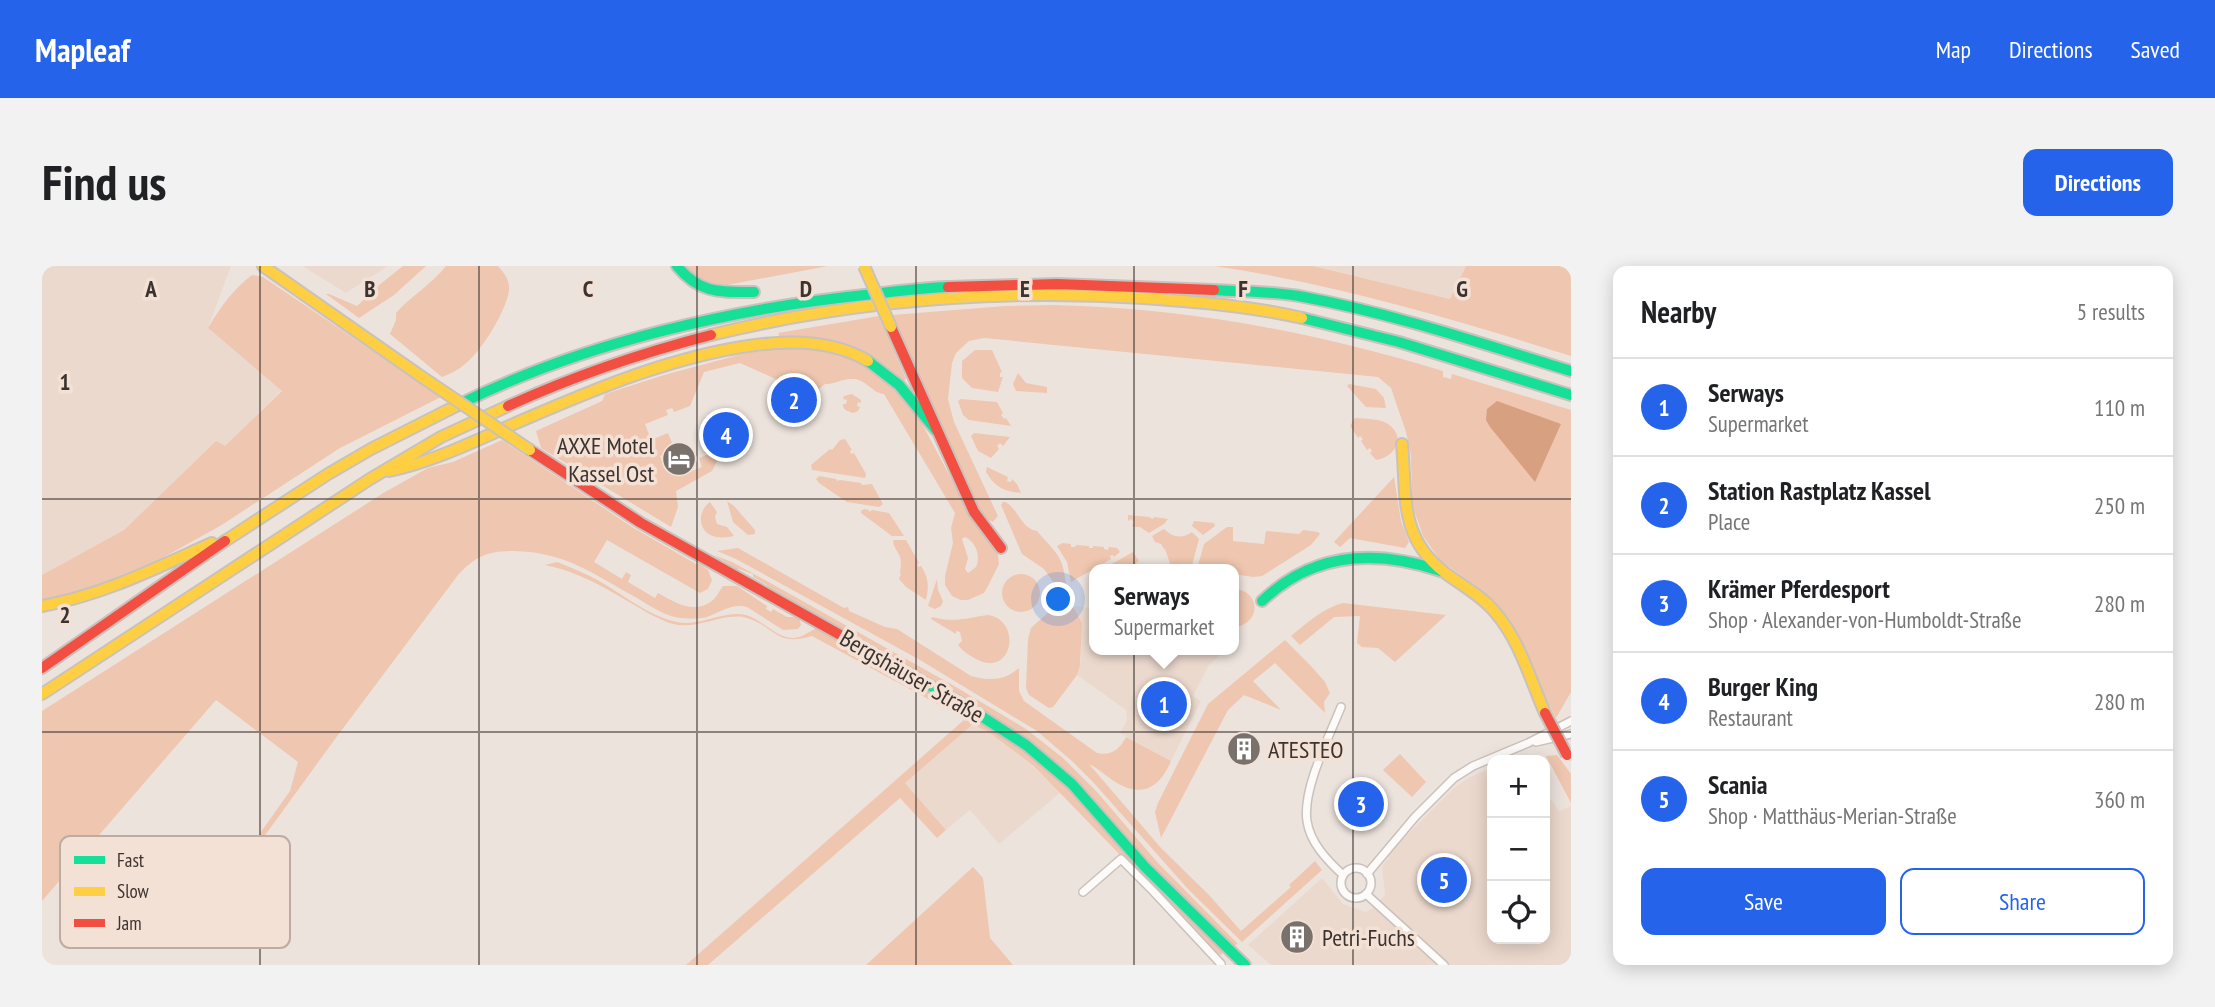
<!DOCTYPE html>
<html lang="en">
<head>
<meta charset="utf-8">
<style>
  :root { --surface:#fff; --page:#f2f2f2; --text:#202124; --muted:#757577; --line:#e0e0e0; --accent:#2563eb }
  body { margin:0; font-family:"PT Sans Narrow",sans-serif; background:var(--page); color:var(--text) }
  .controls { position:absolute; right:21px; bottom:21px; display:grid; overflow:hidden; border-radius:14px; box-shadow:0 4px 18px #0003 }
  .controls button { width:63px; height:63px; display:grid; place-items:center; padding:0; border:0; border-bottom:2px solid var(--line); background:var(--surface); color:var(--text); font:35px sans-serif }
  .you { position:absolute; left:1017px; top:334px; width:24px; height:24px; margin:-18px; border:5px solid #fff; border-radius:50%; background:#1a73e8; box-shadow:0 0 0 10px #1a73e833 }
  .badge { display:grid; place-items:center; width:46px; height:46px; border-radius:50%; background:var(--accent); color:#fff; font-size:23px; font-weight:700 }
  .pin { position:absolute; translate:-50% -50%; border:4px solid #fff; box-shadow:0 2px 7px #0006 }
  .popup { position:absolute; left:1047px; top:298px; width:150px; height:91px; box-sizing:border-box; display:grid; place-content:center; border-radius:14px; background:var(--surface); filter:drop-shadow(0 2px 5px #0005); font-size:23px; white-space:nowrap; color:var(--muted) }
  .popup b { font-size:26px; color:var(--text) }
  .popup::after { content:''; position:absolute; left:50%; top:100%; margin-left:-14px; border:14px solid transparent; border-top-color:var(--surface) }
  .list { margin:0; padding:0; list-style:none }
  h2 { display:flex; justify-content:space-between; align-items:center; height:91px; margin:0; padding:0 28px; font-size:30px }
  h2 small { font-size:23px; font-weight:400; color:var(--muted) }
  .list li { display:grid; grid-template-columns:46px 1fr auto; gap:21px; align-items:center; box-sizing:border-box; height:98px; padding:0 28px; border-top:2px solid var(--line) }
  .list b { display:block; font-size:26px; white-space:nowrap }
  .list p { margin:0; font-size:23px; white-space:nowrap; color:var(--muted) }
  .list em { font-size:23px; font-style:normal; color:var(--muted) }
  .actions { display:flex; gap:14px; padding:21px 28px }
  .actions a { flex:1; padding:16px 0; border:2px solid var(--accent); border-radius:14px; text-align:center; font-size:24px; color:var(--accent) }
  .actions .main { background:var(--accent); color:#fff }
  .icon { flex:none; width:38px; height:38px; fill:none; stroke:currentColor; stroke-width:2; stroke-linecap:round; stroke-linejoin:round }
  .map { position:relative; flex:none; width:1529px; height:699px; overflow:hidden; border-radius:14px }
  header { display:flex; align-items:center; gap:42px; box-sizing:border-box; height:98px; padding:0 35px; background:var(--accent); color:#fff }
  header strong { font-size:33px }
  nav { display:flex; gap:38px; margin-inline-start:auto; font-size:24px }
  .intro { display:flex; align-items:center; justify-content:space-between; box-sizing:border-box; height:168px; padding:0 42px }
  h1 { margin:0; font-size:49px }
  .button { padding:18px 32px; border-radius:14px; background:var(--accent); color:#fff; font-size:24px; font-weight:700 }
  main { display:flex; gap:42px; padding:0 42px }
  aside { flex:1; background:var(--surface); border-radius:14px; box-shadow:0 4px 18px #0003 }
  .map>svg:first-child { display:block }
  .built { fill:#ecd9ce }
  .green { fill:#efc6af; fill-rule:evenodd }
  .water { fill:#d7a080 }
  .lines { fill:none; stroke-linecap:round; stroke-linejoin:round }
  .street-casing { stroke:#c9c1bc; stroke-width:10 }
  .fast-casing { stroke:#c9c1bc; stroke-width:14 }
  .slow-casing { stroke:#c9c1bc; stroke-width:14 }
  .jam-casing { stroke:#c9c1bc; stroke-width:14 }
  .street { stroke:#fcfbfa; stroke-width:7 }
  .fast { stroke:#16e098; stroke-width:10 }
  .slow { stroke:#ffcf43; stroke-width:10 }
  .jam { stroke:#f24e42; stroke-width:10 }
  .slow-bridge-casing { stroke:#c9c1bc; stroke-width:14; stroke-linecap:butt }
  .jam-bridge-casing { stroke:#c9c1bc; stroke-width:14; stroke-linecap:butt }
  .slow-bridge { stroke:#ffcf43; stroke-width:10 }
  .jam-bridge { stroke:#f24e42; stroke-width:10 }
  .grid { fill:none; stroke:#3b332f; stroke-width:2; stroke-opacity:0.55 }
  .labels { text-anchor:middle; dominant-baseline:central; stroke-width:7; stroke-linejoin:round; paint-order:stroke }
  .poi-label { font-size:24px; fill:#3b332f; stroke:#f4e1d6; text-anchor:start }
  .street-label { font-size:24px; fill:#3b332f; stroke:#f4e1d6 }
  .key { fill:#f4e1d6; stroke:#bcada4; stroke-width:2 }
  .key-label { font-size:19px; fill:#3b332f }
  .grid-label { font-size:23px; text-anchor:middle; font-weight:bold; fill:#3b332f; stroke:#f4e1d6; stroke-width:7; stroke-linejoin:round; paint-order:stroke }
</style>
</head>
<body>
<header>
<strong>Mapleaf</strong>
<nav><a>Map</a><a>Directions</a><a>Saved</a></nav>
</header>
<div class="intro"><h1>Find us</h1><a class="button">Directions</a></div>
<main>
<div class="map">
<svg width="1529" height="699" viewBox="0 0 1529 699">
  <rect width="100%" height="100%" fill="#ede3dd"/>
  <!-- built -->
  <g class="built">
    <path d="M0 0H189L166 62 240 124 183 181 173 176 82 264 0 309Z"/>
    <path d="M260 0H346L304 27Z"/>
    <path d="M1271 0H1424L1409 33Z"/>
    <path d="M1030 340 1052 342V384H1132L1145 389 1164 384H1183L1167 399 1151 430 1159 435 1129 495 1078 467 1085 454 1084 444 1035 409 1039 395 1040 357 1035 345Z"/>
    <path d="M931 457 948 467 992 500 1019 526 957 578 928 544 904 564 863 517Z"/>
    <path d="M1446 503 1450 507V673H1503V525L1517 545 1529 540V699H1229L1206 679 1280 612 1301 638 1324 646 1331 642 1343 629 1340 600 1347 592 1345 589 1411 523 1426 512Z"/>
  </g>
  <!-- green -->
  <g class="green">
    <path d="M361 0H384L352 29 317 52 284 28H287L315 40 336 20Z"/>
    <path d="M404 0H456C462 7 468 14 467 24 465 44 439 86 423 98 416 104 408 108 400 111L348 68 354 54V47C369 30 390 18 404 0Z"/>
    <path d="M643 0H786L685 19C668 18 655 13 643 0Z"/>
    <path d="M1172 0H1271L1408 33 1424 0H1529V90C1411 53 1294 18 1172 0Z"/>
    <path d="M210 9 221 11 399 131 298 182 178 260 86 311 19 333 0 335V309L82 264 174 175 183 180 240 125 166 62C178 42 191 23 210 9Z"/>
    <path d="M1011 39C1147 42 1271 66 1401 105V111L1409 113 1410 108 1529 144V426L1514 452 1455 339 1437 322 1398 294 1381 270 1370 238 1369 190 1364 166 1349 122 1336 111 942 72 927 75 914 87 910 97 906 133 912 156 956 250 951 256 939 250 850 49 963 40Z"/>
    <path d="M837 50 864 113 861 115 844 100 737 70 736 67Z"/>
    <path d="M758 80 800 88 840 109 877 152 929 250 955 280 957 298 946 320 942 327 926 334H919L910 330 903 319V310L911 277 909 262 913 247 842 128C830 127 825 114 812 113 801 112 794 118 783 118L769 129 767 127 762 131 753 120 742 128 734 120 736 114 698 97 662 106 648 140 632 146 630 142 624 144 626 149 603 158 609 174 626 167 633 184 618 190 624 205 634 201 637 210 660 201 657 192 665 189 676 193 670 205 634 225 636 241 629 261 499 182 494 165 560 135 563 128 622 109 704 87ZM923 271C934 276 939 290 934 301L926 307 923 303 926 292 920 273Z"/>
    <path d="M933 84H950L960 106 958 107V111H961L956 126 930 122 920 112V95Z"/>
    <path d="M976 107 984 117 1005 121V127L974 125 971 118Z"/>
    <path d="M1307 118 1334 123 1342 132 1344 142 1324 141 1305 120Z"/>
    <path d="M810 128 819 134V137L816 136 815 140 818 141 816 145 811 147C805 145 801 144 801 138H804L805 134 801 133 802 130Z"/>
    <path d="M919 133 955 136 961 147 959 149 962 153 964 152 969 160 927 154 921 149 916 135Z"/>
    <path d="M1313 152C1323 153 1337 152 1346 158 1365 171 1353 191 1334 194L1328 187 1330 185 1328 182 1325 184 1319 175 1321 173 1318 170 1316 172 1308 160Z"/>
    <path d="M932 167 968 171 961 180 958 177 955 180 957 183 949 192 936 185 929 170Z"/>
    <path d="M803 173 810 184 808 185 809 188 812 187 824 208 823 212 770 204 769 199 788 183 790 184 798 174Z"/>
    <path d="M460 174 590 261 654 298H658L666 304 670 314 666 323 658 327 565 274 552 296 580 313 584 306 589 309 586 316 613 332 616 327C632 336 654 350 672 333 675 330 678 324 681 320H695L725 340 724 343 729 346 731 343 745 351H757L759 359 756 363 741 364 705 341C689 337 679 346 665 351 657 353 646 353 638 352 623 350 608 340 595 332 551 308 524 286 472 285 445 285 434 290 416 309L293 473 141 682 138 680 248 525 256 496 174 434 0 635V445L343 226 386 202 411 196Z"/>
    <path d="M945 201 966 211 965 215 969 216 970 213 975 218 979 227C961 225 953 221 944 206Z"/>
    <path d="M777 210 794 213 795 215 798 214 819 217 820 219 830 218 841 238 837 241 805 236 777 217 774 213Z"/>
    <path d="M1352 211 1359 255 1367 276 1363 282 1308 272 1298 281 1292 276Z"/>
    <path d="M685 235 692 240 713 264V268L706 269 691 256Z"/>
    <path d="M668 236 675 246 673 251 675 258 685 261 692 270C687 271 680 272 675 271 656 268 654 246 668 236Z"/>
    <path d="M963 236C977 243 978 262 995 265 1014 287 1022 290 1024 321L1012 317 1002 303 980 288 959 239 961 236Z"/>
    <path d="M822 243 827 244V246L830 244 847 247 862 270H850L819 247V245Z"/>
    <path d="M1086 249 1107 251 1111 253 1112 251 1126 253 1122 258 1107 267 1098 261H1091L1090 259 1092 256 1089 253 1086 255Z"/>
    <path d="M1152 255 1172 257 1173 260 1161 269 1150 260Z"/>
    <path d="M1185 261H1191V275L1222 278 1224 265 1257 268 1261 264 1276 266 1278 268 1269 279 1220 310 1211 311 1192 308V303H1155L1162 278Z"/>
    <path d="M1122 263C1131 272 1140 273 1150 266L1157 273 1149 303H1130L1123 283H1122L1119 278 1113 276 1110 270Z"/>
    <path d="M851 274H864L877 297 875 299 877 301 879 300C887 313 887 320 884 334L864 321 857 313 859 308 858 307C862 284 852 288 851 274Z"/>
    <path d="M1021 277 1029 278V281H1033L1034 279 1047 280V282H1051V280L1062 281V283L1066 284 1067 281 1075 282 1078 286 1072 291 1071 289 1068 290 1069 293 1029 316 1025 296 1015 280Z"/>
    <path d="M696 282 802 342 806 341 807 345 843 361 855 363 929 410C948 415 962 415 977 402V425L982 435 1055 487C1070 490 1078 483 1084 471L1129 495C1118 521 1101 532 1075 517 1065 511 1056 502 1047 498L1119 582 1167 629 1199 665 1249 621 1247 619 1273 595 1280 604 1200 676 1146 623 1051 516 1031 496 995 465 878 394 694 293 675 285Z"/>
    <path d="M1091 286 1097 295 1094 297 1096 301 1099 300 1101 303H1061Z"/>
    <path d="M672 289 690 296 723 314 914 421 984 463 1021 492 1055 526 1115 596 1196 678 1190 680 1106 598 1039 519 1000 484 951 450 725 320V319L711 311V308L697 303 696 304Z"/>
    <path d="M515 296C530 302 545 308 559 316 583 330 607 350 635 356 659 361 681 344 704 349 722 354 737 377 757 371 764 369 770 363 777 362L884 422 973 475 1023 517 1180 682V689L1173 687 992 500 948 467 931 458 863 517 904 564 895 572 858 532 666 699H644L923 453 770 370C733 381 734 361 705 352 683 345 657 364 631 358 615 353 601 344 587 336 560 320 534 305 503 299Z"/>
    <circle cx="979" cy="327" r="19"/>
    <path d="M895 313 896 324 901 335 899 340 893 343 886 340Z"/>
    <path d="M1192 323C1218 324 1220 356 1194 361H1192Z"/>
    <path d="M1301 337 1404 349 1353 396 1336 382 1320 381 1315 377 1318 350 1292 351 1258 379 1249 370C1265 357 1281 342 1301 337Z"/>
    <path d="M1019 340H1030L1034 345 1040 357 1038 399 1035 409 1011 441 1007 442 987 429 984 422 986 373 989 362 1008 345Z"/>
    <path d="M946 349C981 354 971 415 932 392 926 388 920 385 916 379L920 375 918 366 914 365V368L889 353 890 351C913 357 924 352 946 349Z"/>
    <path d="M1243 374 1269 400 1283 416 1288 427 1282 436 1283 447 1233 397 1211 415 1239 444 1202 429 1186 444 1119 572 1113 546 1116 537 1166 438Z"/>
    <path d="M1358 488 1384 516 1370 531 1341 504Z"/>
    <path d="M1515 489 1529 508V537L1504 490Z"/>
    <path d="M931 601 941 612 948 672 971 699H824Z"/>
  </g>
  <!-- water -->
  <path class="water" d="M1455 135 1519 158 1493 216 1448 161 1444 154 1445 143Z"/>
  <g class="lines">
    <!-- street casing -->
    <g class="street-casing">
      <g id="street">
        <path d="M1299 441C1287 471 1260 524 1265 555 1268 577 1286 595 1301 609"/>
        <path d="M1494 476 1529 468"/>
        <circle cx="1314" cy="617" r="15"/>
        <path d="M1325 608 1373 551 1412 512 1431 500 1486 477 1529 455"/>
        <path d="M1041 626 1079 593 1111 625 1179 698"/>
        <path d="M1324 628 1402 699"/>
      </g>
    </g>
    <!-- fast casing -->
    <g class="fast-casing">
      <g id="fast">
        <path d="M635 0C658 28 678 26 712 26"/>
        <path d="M1172 24C1201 26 1233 25 1262 31 1353 48 1441 78 1529 105"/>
        <path d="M1260 52 1357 76 1529 129"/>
        <path d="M826 95 857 119 894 164"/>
        <path d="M414 140C539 77 692 42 832 28 856 25 881 22 906 21"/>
        <path d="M1220 335C1271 286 1334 283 1399 305"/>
        <path d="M866 407 922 439 984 479 1030 518 1103 601 1203 699"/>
      </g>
    </g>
    <!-- slow casing -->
    <g class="slow-casing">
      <g id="slow">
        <path d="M221 0 380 111"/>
        <path d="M669 69C811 34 956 23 1102 32 1154 36 1209 40 1260 52"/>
        <path d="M1360 178C1365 228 1356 270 1402 306 1419 319 1439 329 1453 346 1478 375 1488 413 1503 447"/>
        <path d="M347 205C394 195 437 173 481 154 555 122 632 90 713 79 751 74 793 75 826 95"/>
        <path d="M183 275 286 208 329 183 414 140"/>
        <path d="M0 340C61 329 114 302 170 277"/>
        <path d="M0 428 328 213 399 171 466 140"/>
      </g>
    </g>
    <!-- jam casing -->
    <g class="jam-casing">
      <g id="jam">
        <path d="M906 21 1015 18 1172 24"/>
        <path d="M849 61 932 246 959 282"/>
        <path d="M466 140C532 110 599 87 669 69"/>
        <path d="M488 184 599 257 866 407"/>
        <path d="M0 402 183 275"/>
      </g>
    </g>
    <!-- street -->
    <use href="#street" class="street"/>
    <!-- fast -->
    <use href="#fast" class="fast"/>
    <!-- slow -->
    <use href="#slow" class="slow"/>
    <!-- jam -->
    <use href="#jam" class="jam"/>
    <!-- slow-bridge casing -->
    <g class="slow-bridge-casing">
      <g id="slow-bridge">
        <path d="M822 0 849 61"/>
        <path d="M380 111 488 184"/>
      </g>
    </g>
    <!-- jam-bridge casing -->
    <g class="jam-bridge-casing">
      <path id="jam-bridge" d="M1503 447 1525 489"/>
    </g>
    <!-- slow-bridge -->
    <use href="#slow-bridge" class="slow-bridge"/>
    <!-- jam-bridge -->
    <use href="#jam-bridge" class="jam-bridge"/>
  </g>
  <!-- grid -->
  <path class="grid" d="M218 0V699M437 0V699M655 0V699M874 0V699M1092 0V699M1311 0V699M0 233H1529M0 466H1529"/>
  <!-- icons -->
  <defs>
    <g id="hotel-disc" transform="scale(1.75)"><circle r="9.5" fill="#79716c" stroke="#f4e1d6"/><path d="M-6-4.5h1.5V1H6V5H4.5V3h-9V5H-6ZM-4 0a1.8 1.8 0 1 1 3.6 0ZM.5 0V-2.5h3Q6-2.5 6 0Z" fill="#fff"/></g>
    <g id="building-disc" transform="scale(1.75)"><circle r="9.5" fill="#79716c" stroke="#f4e1d6"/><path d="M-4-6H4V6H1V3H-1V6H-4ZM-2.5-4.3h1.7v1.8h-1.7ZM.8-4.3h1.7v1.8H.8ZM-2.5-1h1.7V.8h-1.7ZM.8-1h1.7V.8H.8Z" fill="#fff"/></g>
  </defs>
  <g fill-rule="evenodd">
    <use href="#hotel-disc" x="637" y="193"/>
    <use href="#building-disc" x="1202" y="483"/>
    <use href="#building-disc" x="1255" y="671"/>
  </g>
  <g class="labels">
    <!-- poi labels -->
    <g class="poi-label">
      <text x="612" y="179" text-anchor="end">AXXE Motel<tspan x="612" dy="28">Kassel Ost</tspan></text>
      <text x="1226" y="483">ATESTEO</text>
      <text x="1280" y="671">Petri-Fuchs</text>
    </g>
    <!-- street labels -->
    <g class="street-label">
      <text transform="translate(870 410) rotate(30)">Bergshäuser Straße</text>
    </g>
  </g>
  <!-- legend -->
  <rect x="18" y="570" width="230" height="112" rx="10" class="key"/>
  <rect x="32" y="590" width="31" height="8" fill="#16e098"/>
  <rect x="32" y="621" width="31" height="9" fill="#ffcf43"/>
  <rect x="32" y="653" width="31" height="8" fill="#f24e42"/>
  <g class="key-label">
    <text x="75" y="601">Fast</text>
    <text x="75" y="632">Slow</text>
    <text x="75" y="664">Jam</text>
  </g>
  <g class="grid-label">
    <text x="109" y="31">A</text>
    <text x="328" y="31">B</text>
    <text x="546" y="31">C</text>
    <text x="764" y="31">D</text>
    <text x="983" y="31">E</text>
    <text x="1201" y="31">F</text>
    <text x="1420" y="31">G</text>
    <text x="23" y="124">1</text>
    <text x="23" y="357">2</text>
  </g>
</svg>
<div class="controls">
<button>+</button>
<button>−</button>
<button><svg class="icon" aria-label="locate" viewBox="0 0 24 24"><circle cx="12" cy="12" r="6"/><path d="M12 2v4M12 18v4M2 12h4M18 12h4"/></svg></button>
</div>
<div class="you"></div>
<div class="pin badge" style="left:1122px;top:438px">1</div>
<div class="popup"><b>Serways</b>Supermarket</div>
<div class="pin badge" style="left:752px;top:134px">2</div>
<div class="pin badge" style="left:1319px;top:538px">3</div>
<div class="pin badge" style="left:684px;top:169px">4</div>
<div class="pin badge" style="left:1402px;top:614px">5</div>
</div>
<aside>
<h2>Nearby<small>5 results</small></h2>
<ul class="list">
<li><span class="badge">1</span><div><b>Serways</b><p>Supermarket</p></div><em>110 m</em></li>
<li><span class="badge">2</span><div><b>Station Rastplatz Kassel</b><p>Place</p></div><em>250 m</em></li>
<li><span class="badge">3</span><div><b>Krämer Pferdesport</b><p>Shop · Alexander-von-Humboldt-Straße</p></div><em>280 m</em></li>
<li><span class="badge">4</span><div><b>Burger King</b><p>Restaurant</p></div><em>280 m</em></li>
<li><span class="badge">5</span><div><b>Scania</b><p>Shop · Matthäus-Merian-Straße</p></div><em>360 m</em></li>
</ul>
<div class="actions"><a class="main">Save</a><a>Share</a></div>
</aside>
</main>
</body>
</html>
